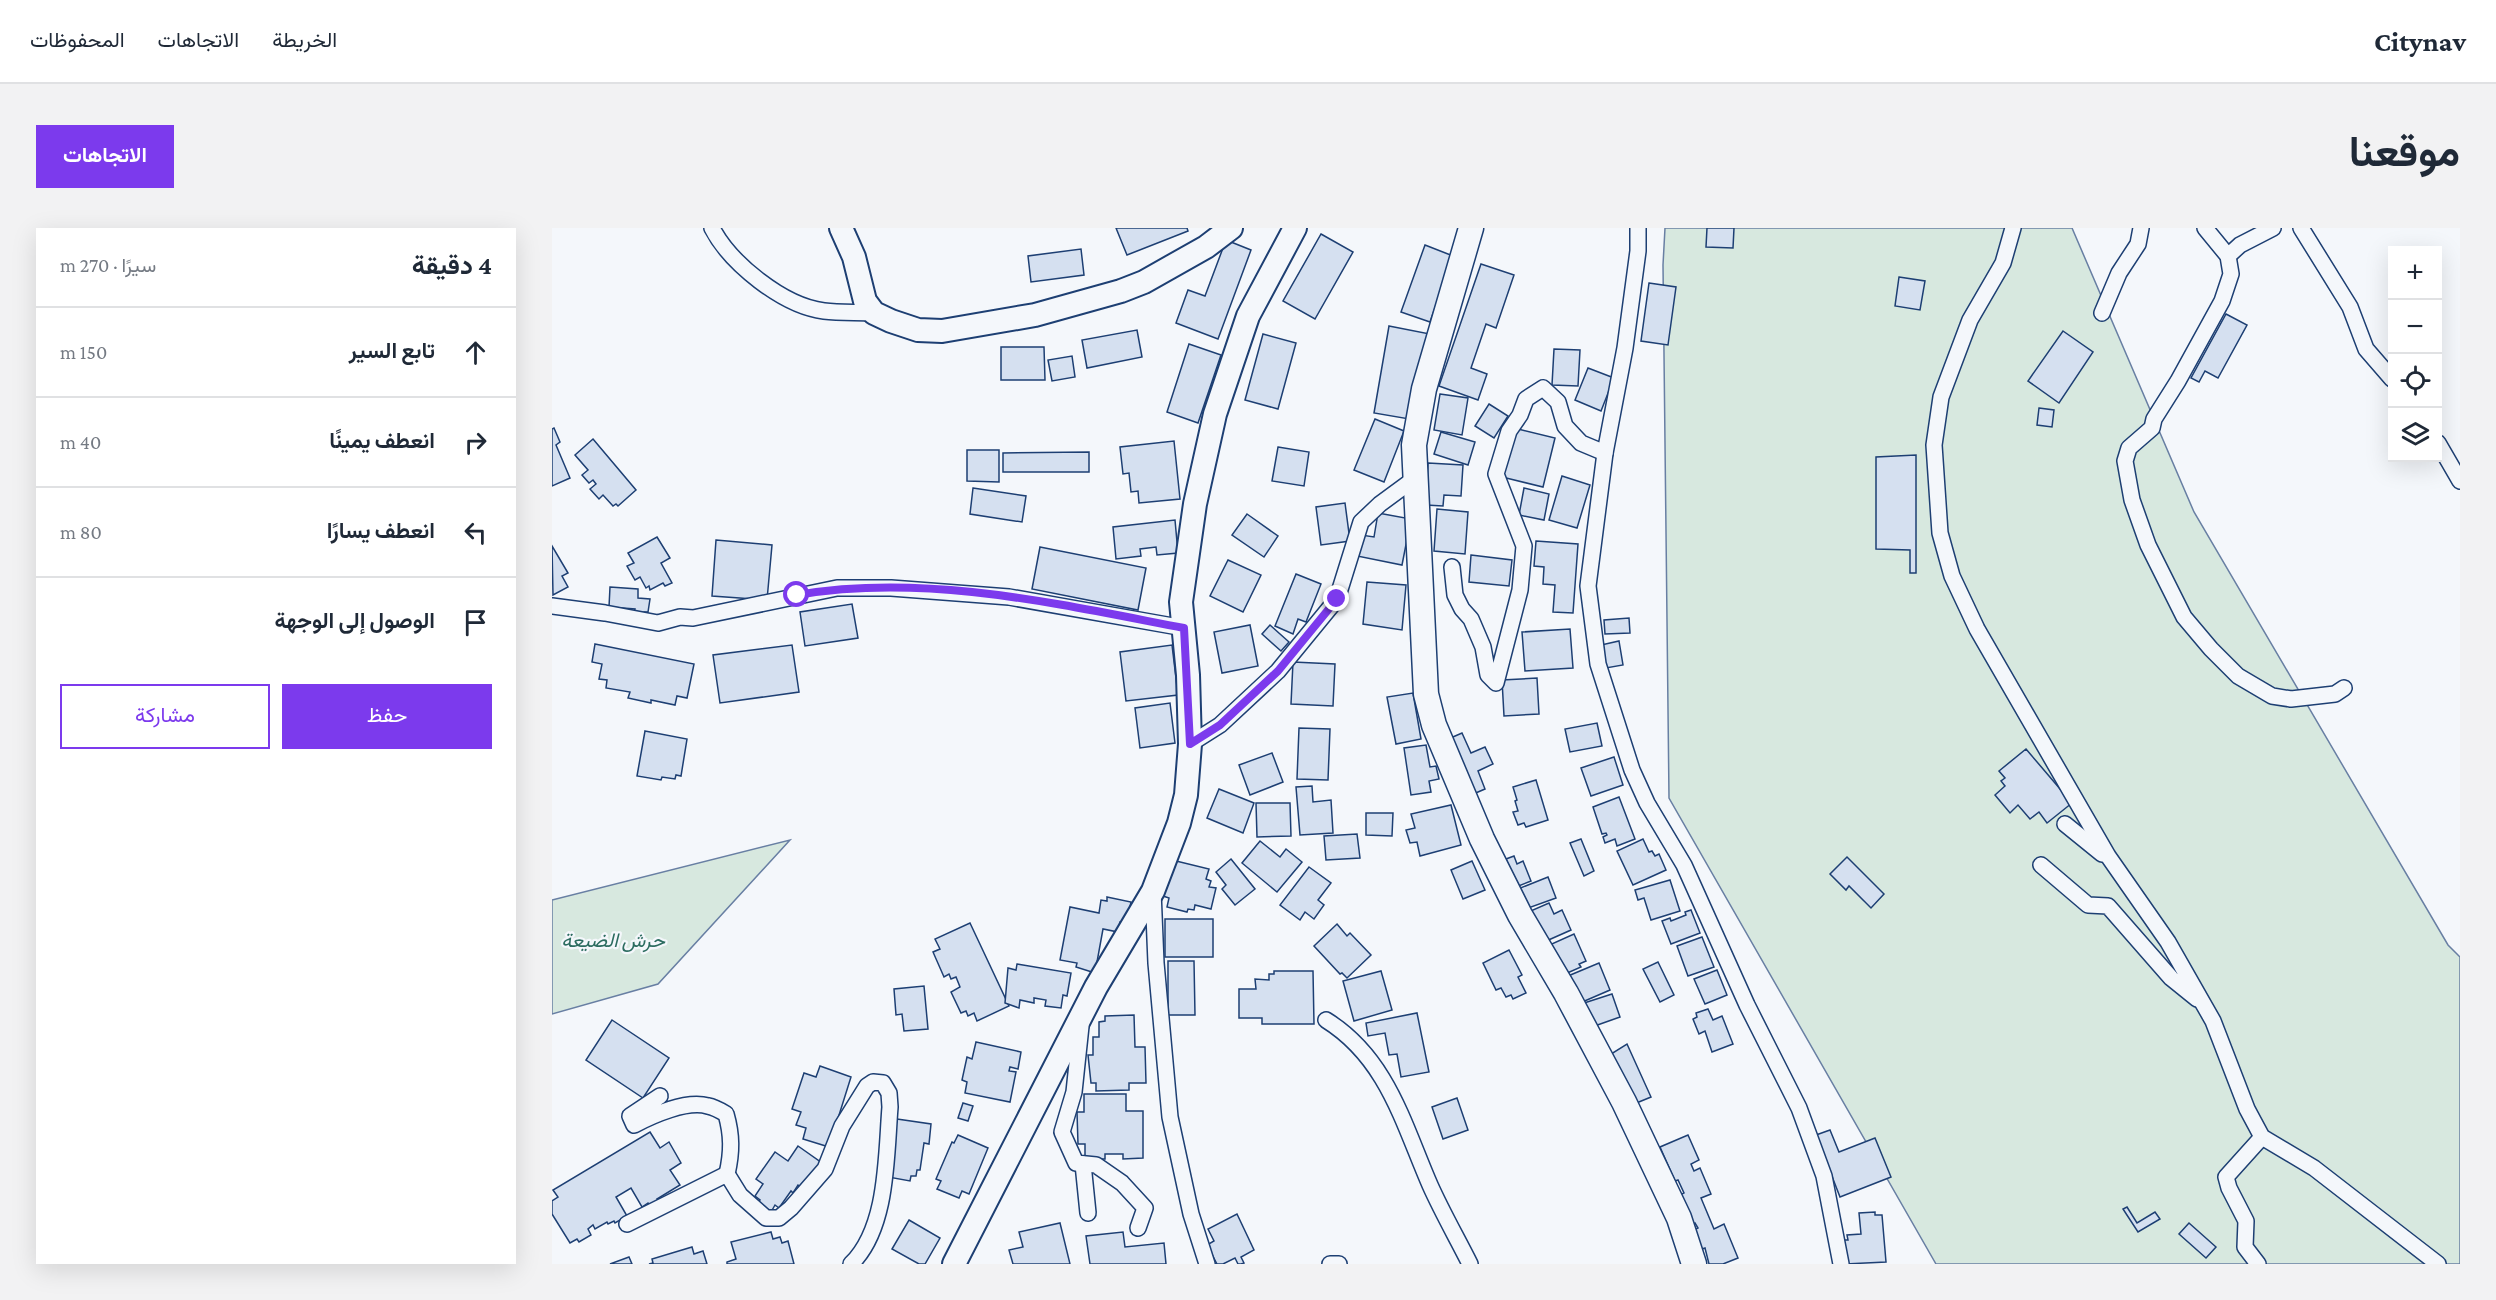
<!DOCTYPE html>
<html lang="ar">
<head>
<meta charset="utf-8">
<style>
  :root { --surface:#fff; --page:#f2f2f3; --text:#1f2937; --muted:#747a83; --line:#e0e1e3; --accent:#7c3aed }
  body { margin:0; font-family:"Crimson Pro",Vazirmatn,serif; background:var(--page); color:var(--text); direction:rtl }
  .controls { position:absolute; right:18px; top:18px; display:grid; overflow:hidden; border-radius:0px; box-shadow:0 6px 24px #0002 }
  .controls button { width:54px; height:54px; display:grid; place-items:center; padding:0; border:0; border-bottom:2px solid var(--line); background:var(--surface); color:var(--text); font:30px sans-serif }
  .stop { position:absolute; width:18px; height:18px; margin:-14px; border:4px solid #7c3aed; border-radius:50%; background:#fff }
  .stop.end { background:#7c3aed; border-color:#fff; box-shadow:0 2px 6px #0008 }
  .list { margin:0; padding:0; list-style:none }
  h2 { display:flex; justify-content:space-between; align-items:center; height:78px; margin:0; padding:0 24px; font-size:26px }
  h2 small { font-size:20px; font-weight:400; color:var(--muted) }
  .list li { display:grid; grid-template-columns:39px 1fr auto; gap:18px; align-items:center; box-sizing:border-box; height:90px; padding:0 24px; border-top:2px solid var(--line) }
  .list b { display:block; font-size:22px; white-space:nowrap }
  .list em { font-size:20px; font-style:normal; color:var(--muted) }
  .actions { display:flex; gap:12px; padding:18px 24px }
  .actions a { flex:1; padding:14px 0; border:2px solid var(--accent); border-radius:0px; text-align:center; font-size:21px; color:var(--accent) }
  .actions .main { background:var(--accent); color:#fff }
  .icon { flex:none; width:33px; height:33px; fill:none; stroke:currentColor; stroke-width:2; stroke-linecap:round; stroke-linejoin:round }
  .map { position:relative; flex:none; width:1908px; height:1036px; overflow:hidden; direction:ltr; border-radius:0px }
  header { display:flex; align-items:center; gap:36px; box-sizing:border-box; height:84px; padding:0 30px; background:var(--surface); border-bottom:2px solid var(--line) }
  header strong { font-size:28px }
  nav { display:flex; gap:33px; margin-inline-start:auto; font-size:21px }
  .intro { display:flex; align-items:center; justify-content:space-between; box-sizing:border-box; height:144px; padding:0 36px }
  h1 { margin:0; font-size:42px }
  .button { padding:15px 27px; border-radius:0px; background:var(--accent); color:#fff; font-size:21px; font-weight:700 }
  main { display:flex; gap:36px; padding:0 36px }
  aside { flex:1; background:var(--surface); border-radius:0px; box-shadow:0 6px 24px #0002 }
  .map>svg:first-child { display:block }
  .green { fill:#d7e8df; stroke:#687fa3; stroke-width:1.5 }
  .building { fill:#d5e0f0; stroke:#1d3f73; stroke-width:1.5 }
  .lines { fill:none; stroke-linecap:round; stroke-linejoin:round }
  .street-casing { stroke:#1d3f73; stroke-width:18 }
  .secondary-casing { stroke:#1d3f73; stroke-width:26 }
  .primary-casing { stroke:#1d3f73; stroke-width:27 }
  .street { stroke:#f4f7fb; stroke-width:15 }
  .secondary { stroke:#f4f7fb; stroke-width:22 }
  .primary { stroke:#f4f7fb; stroke-width:24 }
  .route { stroke:#7c3aed; stroke-width:8 }
  .labels { text-anchor:middle; dominant-baseline:central; stroke-width:4.5; stroke-linejoin:round; paint-order:stroke }
  .park-label { font-size:20px; font-style:italic; fill:#2c6c60; stroke:#f4f7fb }
</style>
</head>
<body>
<header>
<strong>Citynav</strong>
<nav><a>الخريطة</a><a>الاتجاهات</a><a>المحفوظات</a></nav>
</header>
<div class="intro"><h1>موقعنا</h1><a class="button">الاتجاهات</a></div>
<main>
<div class="map">
<svg width="1908" height="1036" viewBox="0 0 1908 1036">
  <rect width="100%" height="100%" fill="#f4f7fb"/>
  <!-- green -->
  <g class="green">
    <path d="M1113 0H1520L1642 284 1896 717 1908 729V1036H1384L1117 570 1111 37Z"/>
    <path d="M238 612 106 756 0 786V672Z"/>
  </g>
  <!-- building -->
  <g class="building">
    <path d="M564 0H635L636 3 575 27Z"/>
    <path d="M1155 0H1182L1181 20 1154 19Z"/>
    <path d="M769 6 801 24 763 91 731 73Z"/>
    <path d="M674 12 699 22 666 111 624 95 636 62 653 68Z"/>
    <path d="M873 17 901 28 878 94 849 84Z"/>
    <path d="M529 21 532 47 479 54 476 28Z"/>
    <path d="M929 36 962 47 944 100 934 96 919 140 935 146 926 172 887 158Z"/>
    <path d="M1347 49 1373 53 1368 82 1343 78Z"/>
    <path d="M1097 55 1124 59 1116 117 1089 113Z"/>
    <path d="M1674 86 1695 97 1666 150 1653 143 1647 154 1639 150Z"/>
    <path d="M837 98 878 106 863 192 822 185Z"/>
    <path d="M585 102 590 129 535 140 530 112Z"/>
    <path d="M1511 103 1541 124 1507 175 1476 153Z"/>
    <path d="M711 106 744 115 726 181 693 172Z"/>
    <path d="M637 116 669 127 646 195 615 184Z"/>
    <path d="M449 119H492L493 152H449Z"/>
    <path d="M1002 121 1028 122 1026 158 1000 157Z"/>
    <path d="M520 128 523 149 500 153 496 132Z"/>
    <path d="M1036 140 1062 150 1049 183 1023 172Z"/>
    <path d="M888 166 916 170 910 207 882 202Z"/>
    <path d="M937 176 956 188 942 210 923 198Z"/>
    <path d="M1487 180 1502 182 1500 199 1485 197Z"/>
    <path d="M823 191 852 203 832 254 802 242Z"/>
    <path d="M2 200 8 214 4 217 18 250 0 258V201Z"/>
    <path d="M962 200 1003 210 991 259 950 249Z"/>
    <path d="M889 204 923 214 916 237 882 226Z"/>
    <path d="M41 211 84 262 66 278 64 276 61 278 51 267 47 271 38 261 44 256 41 252 37 255 30 247 36 242 23 227Z"/>
    <path d="M622 213 628 271 587 275 586 263 579 264 577 245 571 246 568 219Z"/>
    <path d="M726 219 757 224 752 258 720 253Z"/>
    <path d="M415 222H447V254L415 253Z"/>
    <path d="M537 224V244H451V225Z"/>
    <path d="M1364 227V345H1358V322L1324 321V229Z"/>
    <path d="M876 235 911 237 909 268 892 267 891 278 874 277Z"/>
    <path d="M1010 248 1038 257 1025 300 997 292Z"/>
    <path d="M421 260 474 268 470 294 418 286Z"/>
    <path d="M972 260 997 266 992 292 967 287Z"/>
    <path d="M793 275 798 313 769 317 764 279Z"/>
    <path d="M885 281 916 284 913 326 882 323Z"/>
    <path d="M826 285 859 291 850 337 805 328 809 307 822 309Z"/>
    <path d="M695 286 726 308 712 329 680 307Z"/>
    <path d="M623 292 626 325 605 327 604 319 588 321 589 328 564 331 561 299Z"/>
    <path d="M105 309 118 330 109 335 120 355 113 358 111 355 98 362 97 358 94 360 88 349 83 352 75 338 82 335 76 325Z"/>
    <path d="M164 312 220 317 215 372 160 368Z"/>
    <path d="M984 313 1026 316 1021 385 1001 384 1003 357 991 356 992 339 982 338Z"/>
    <path d="M0 318 16 345 10 348 16 359 1 367Z"/>
    <path d="M488 319 594 340 586 382 480 361Z"/>
    <path d="M919 327 960 332 957 358 917 354Z"/>
    <path d="M676 332 709 347 691 384 658 368Z"/>
    <path d="M744 346 769 356 754 394 746 391 741 406 723 398Z"/>
    <path d="M815 354 854 357 850 402 811 396Z"/>
    <path d="M58 359 86 361V370L98 371 96 384H92V387L82 386 83 381 57 379Z"/>
    <path d="M300 376 306 410 253 418 248 384Z"/>
    <path d="M1077 390 1078 405 1053 406 1052 392Z"/>
    <path d="M698 397 706 438 670 445 662 404Z"/>
    <path d="M718 397 737 414 729 423 710 406Z"/>
    <path d="M1018 401 1021 440 973 443 970 404Z"/>
    <path d="M1067 413 1071 437 1054 440 1049 417Z"/>
    <path d="M43 416 142 436 135 470 125 468 123 477 99 472V475L76 470 78 464 54 460 55 452 47 451 50 436 40 434Z"/>
    <path d="M240 417 247 464 168 475 161 427Z"/>
    <path d="M620 417 626 467 574 473 568 424Z"/>
    <path d="M741 434 783 436 781 478 739 476Z"/>
    <path d="M985 450 987 486 952 488 950 452Z"/>
    <path d="M861 465 869 511 844 516 835 469Z"/>
    <path d="M618 475 623 515 588 520 583 480Z"/>
    <path d="M1045 495 1050 518 1018 524 1013 501Z"/>
    <path d="M747 500 778 501 776 552 745 551Z"/>
    <path d="M93 503 135 511 129 548 124 547 123 551 110 549 109 552 85 548Z"/>
    <path d="M910 505 919 525 933 519 941 536 926 543 933 561 919 567 894 512Z"/>
    <path d="M874 517 878 539 884 538 887 551 877 553 879 564 859 567 852 520Z"/>
    <path d="M1474 521 1520 575 1495 595 1487 584 1478 591 1466 577 1458 585 1443 567 1453 558 1449 553 1453 550 1447 543Z"/>
    <path d="M720 525 731 554 698 567 687 537Z"/>
    <path d="M1062 529 1071 557 1039 568 1029 540Z"/>
    <path d="M984 552 996 592 974 599 972 595 966 597 961 584 966 583 963 573 965 572 961 559Z"/>
    <path d="M760 558 761 574 779 572 781 605 748 607 744 559Z"/>
    <path d="M667 561 702 575 691 605 655 590Z"/>
    <path d="M1067 569 1083 611 1065 618 1063 611 1053 615 1051 609 1055 607 1054 605 1050 606 1041 579Z"/>
    <path d="M704 575H738L739 608 705 609Z"/>
    <path d="M899 577 909 617 868 628 865 614 858 615 854 602 863 600 859 586Z"/>
    <path d="M814 585H841L840 608 814 607Z"/>
    <path d="M805 606 808 630 774 632 772 608Z"/>
    <path d="M1029 611 1042 643 1032 648 1018 615Z"/>
    <path d="M1091 611 1097 624 1100 623 1103 628 1107 626 1114 642 1081 657 1065 623Z"/>
    <path d="M708 613 728 629 734 621 750 634 725 664 690 635Z"/>
    <path d="M962 628 965 636 971 633 979 653 964 659 954 631Z"/>
    <path d="M1295 629 1332 666 1319 680 1297 658 1294 662 1278 646Z"/>
    <path d="M679 631 703 661 683 677 670 661 674 657 664 644Z"/>
    <path d="M620 632 657 641 654 651 659 653 657 659 664 660 659 681 643 677 642 682 636 681 635 684 615 679 617 670 611 668Z"/>
    <path d="M920 633 933 662 911 671 899 642Z"/>
    <path d="M757 639 779 655 766 672 772 677 762 691 753 684 748 692 728 677Z"/>
    <path d="M996 649 1004 670 968 683 961 663Z"/>
    <path d="M1118 652 1128 683 1099 692 1092 670 1086 672 1083 662Z"/>
    <path d="M555 669 579 674 575 695 568 694 566 704 551 701 543 745 524 739 525 735 508 732 518 679 547 685 549 672 555 673Z"/>
    <path d="M997 675 1002 686 1010 682 1019 702 992 714 974 685Z"/>
    <path d="M1139 682 1148 705 1119 716 1110 693 1118 690 1119 693 1134 687 1133 684Z"/>
    <rect x="613" y="691" width="48" height="38"/>
    <path d="M418 695 457 778 425 793 422 785 416 788 414 783 409 785 399 764 408 759 404 749 399 751 397 746 392 749 381 724 388 721 383 711Z"/>
    <path d="M785 696 795 708 798 705 819 727 795 750 790 745 788 746 762 718Z"/>
    <path d="M1022 706 1034 733 1027 736 1029 739 1013 746 993 719Z"/>
    <path d="M1150 709 1162 739 1136 748 1125 718Z"/>
    <path d="M957 722 970 747 966 749 974 765 961 771 959 767 954 769 949 760 944 762 931 735Z"/>
    <path d="M616 733H642L643 787H616Z"/>
    <path d="M1106 734 1122 767 1108 774 1091 741Z"/>
    <path d="M1047 735 1058 762 1028 775 1016 748Z"/>
    <path d="M465 736 519 745 515 768 511 767 509 780 493 778 494 772 482 770V775L468 772 467 780 453 775 456 740 464 742Z"/>
    <path d="M1165 742 1175 767 1153 776 1142 751Z"/>
    <path d="M722 743H761L762 796H710V790H687V761H704L703 751 717 752V746H722Z"/>
    <path d="M829 743 840 782 802 793 791 753Z"/>
    <path d="M372 758 376 801 352 803 350 786 344 787 342 761Z"/>
    <path d="M1060 766 1068 789 1037 800 1029 776Z"/>
    <path d="M1156 781 1161 792 1170 788 1181 816 1160 824 1153 803 1147 806 1141 791 1145 789 1144 785Z"/>
    <path d="M865 785 877 844 849 849 845 826 837 827 833 805 816 808 814 795Z"/>
    <path d="M582 787 583 819H593L594 855H577V862L544 863V855H539L536 827H541V809H547V794L553 793V788Z"/>
    <path d="M60 792 117 830 91 870 34 832Z"/>
    <path d="M424 814 469 824 466 841 458 839 457 843 464 844 458 874 413 865 415 854 410 852 415 829 420 831Z"/>
    <path d="M1075 816 1099 869 1082 876 1059 826Z"/>
    <path d="M268 838 299 849 277 919 251 911 254 900 244 897 249 884 240 881 252 845 264 849Z"/>
    <path d="M532 866H574V883H591V930L571 931V926H553V931H533V916H526L525 884H532Z"/>
    <path d="M905 870 916 902 891 911 880 879Z"/>
    <path d="M411 875 421 878 416 893 406 890Z"/>
    <path d="M345 891 379 896 377 916 372 915 368 942H365L364 948H359L358 953 336 949Z"/>
    <path d="M1278 902 1287 924 1323 910 1339 949 1288 969 1264 907Z"/>
    <path d="M98 904 108 920 117 914 129 935 118 942 128 957 105 971 108 975 99 980 96 975 90 979 79 960 64 969 75 988 63 995 62 993 56 996 55 994 43 1001 41 997 36 1001 39 1007 27 1014 25 1011 18 1015 0 986V973L6 969 1 962Z"/>
    <path d="M406 907 436 920 417 966 410 963 407 970 385 961 389 953 384 951 400 914 402 915Z"/>
    <path d="M1136 907 1147 932 1139 936 1142 943 1148 940 1159 966 1149 970 1162 1001 1172 996 1186 1030 1171 1036H1157L1153 1020 1150 1021 1142 1002 1146 1000 1143 995 1139 997 1126 968 1132 965 1126 952 1123 953 1108 919Z"/>
    <path d="M246 918 270 935 250 960 246 957 241 965 239 963 227 980 223 977 219 984 206 975 208 972 203 968 211 956 204 951 223 924 236 933Z"/>
    <path d="M1575 979 1585 995 1603 984 1608 991 1586 1004 1571 981Z"/>
    <path d="M1323 984V987H1330L1334 1034 1293 1036 1291 1012H1296L1295 1007 1309 1006 1307 985Z"/>
    <path d="M685 986 702 1022 689 1029 692 1035 689 1036H686L683 1030 671 1036H665L655 1017 662 1013 656 1001Z"/>
    <path d="M357 992 388 1010 373 1036H367L340 1021Z"/>
    <path d="M508 995 518 1036H461L457 1022 471 1019 467 1004Z"/>
    <path d="M1637 995 1664 1019 1654 1030 1627 1006Z"/>
    <path d="M219 1004 221 1011 228 1009 230 1015 236 1013 242 1036H175V1034L184 1031 179 1014Z"/>
    <path d="M571 1004 573 1019 612 1015 614 1036H538L534 1008Z"/>
    <path d="M140 1019 142 1026 151 1023 155 1036H97L101 1035 100 1031Z"/>
    <path d="M77 1029 80 1036H58Z"/>
  </g>
  <g class="lines">
    <!-- street casing -->
    <g class="street-casing">
      <g id="street">
        <path d="M160 0C178 35 231 78 272 83 288 85 306 84 322 85"/>
        <path d="M1086 0V23L1073 120 1053 225 1036 358 1046 436 1080 542 1095 575 1132 637 1195 777 1247 880 1272 948 1289 1036"/>
        <path d="M1461 0 1451 35 1418 92 1389 169 1382 217 1388 305 1400 348 1425 401 1556 628 1616 714 1661 793 1695 881 1710 909 1762 940 1886 1036"/>
        <path d="M1653 0 1676 28 1679 46 1670 73 1626 153 1602 191 1600 200 1577 220 1573 233 1580 272 1596 317 1632 389 1659 421 1686 448 1720 468 1739 471 1783 466 1792 460"/>
        <path d="M1749 0 1798 79 1814 121 1840 151"/>
        <path d="M1676 28 1688 17 1721 0"/>
        <path d="M1550 85 1567 45 1586 16 1589 0"/>
        <path d="M1886 215 1908 253"/>
        <path d="M900 339 903 367 910 381 919 391 931 419 936 447 944 455 968 362 972 318 944 246 957 203 968 187 974 171 991 160 1006 174 1013 198 1029 215 1053 225"/>
        <path d="M0 378 53 385 106 395 128 389 141 390 285 360H339L457 369 632 400"/>
        <path d="M638 516 668 497 726 443 785 371 809 294 828 276 862 251"/>
        <path d="M1513 596 1550 626"/>
        <path d="M1489 637 1536 677 1556 678 1619 750 1645 771"/>
        <path d="M601 663 604 735 618 889 639 986 655 1036"/>
        <path d="M774 792C835 830 851 895 878 957 890 984 905 1010 918 1036"/>
        <path d="M529 798 522 864 510 904 524 935 544 937 570 955 593 980 586 1000"/>
        <path d="M108 868 78 888 82 897C101 887 135 872 156 878 162 879 169 883 174 886 180 907 180 924 175 946"/>
        <path d="M531 936 536 985"/>
        <path d="M75 996 175 946 188 967 214 990H227L239 980 273 941 290 898 315 858 321 854 331 855 337 865 338 879C334 928 336 1000 299 1036"/>
        <path d="M778 1036H787"/>
        <path d="M1706 1036 1693 1019 1694 993 1677 960 1674 949 1710 909"/>
      </g>
    </g>
    <!-- secondary casing -->
    <g class="secondary-casing">
      <g id="secondary">
        <path d="M289 0 302 29 313 73 322 85 339 93 366 102 390 103 483 87 569 63 592 54 654 19 679 0"/>
        <path d="M402 1036 544 759 601 663 627 595 634 567 638 516 636 447 629 374 643 276 663 186 696 88 743 0"/>
      </g>
    </g>
    <!-- primary casing -->
    <g class="primary-casing">
      <path id="primary" d="M919 0 872 161 862 217 874 466 882 497 930 611 968 687 1014 765 1072 874 1127 990 1142 1036"/>
    </g>
    <!-- street -->
    <use href="#street" class="street"/>
    <!-- secondary -->
    <use href="#secondary" class="secondary"/>
    <!-- primary -->
    <use href="#primary" class="primary"/>
  </g>
  <g class="lines">
    <!-- route -->
    <path class="route" d="M245 367C373 345 506 376 632 400L638 516 668 497 726 443 785 371"/>
  </g>
  <g class="labels">
    <!-- park labels -->
    <g class="park-label">
      <text x="61" y="712">حرش الضيعة</text>
    </g>
  </g>
</svg>
<div class="controls">
<button>+</button>
<button>−</button>
<button><svg class="icon" aria-label="locate" viewBox="0 0 24 24"><circle cx="12" cy="12" r="6"/><path d="M12 2v4M12 18v4M2 12h4M18 12h4"/></svg></button>
<button><svg class="icon" aria-label="layers" viewBox="0 0 24 24"><path d="M12 4l9 5-9 5-9-5zM3 14l9 5 9-5"/></svg></button>
</div>
<div class="stop" style="left:245px;top:367px"></div>
<div class="stop end" style="left:785px;top:371px"></div>
</div>
<aside>
<h2>4 دقيقة<small>سيرًا · 270 m</small></h2>
<ul class="list">
<li><svg class="icon" aria-label="ahead" viewBox="0 0 24 24"><path d="M12 20V5M6 11l6-6 6 6"/></svg><div><b>تابع السير</b></div><em>150 m</em></li>
<li><svg class="icon" aria-label="right" viewBox="0 0 24 24"><path d="M7 20v-9h11M14 6l5 5-5 5"/></svg><div><b>انعطف يمينًا</b></div><em>40 m</em></li>
<li><svg class="icon" aria-label="left" viewBox="0 0 24 24"><path d="M17 20v-9H6M10 6l-5 5 5 5"/></svg><div><b>انعطف يسارًا</b></div><em>80 m</em></li>
<li><svg class="icon" aria-label="arrive" viewBox="0 0 24 24"><path d="M6 21V4h12l-3 4 3 4H6"/></svg><div><b>الوصول إلى الوجهة</b></div></li>
</ul>
<div class="actions"><a class="main">حفظ</a><a>مشاركة</a></div>
</aside>
</main>
</body>
</html>
